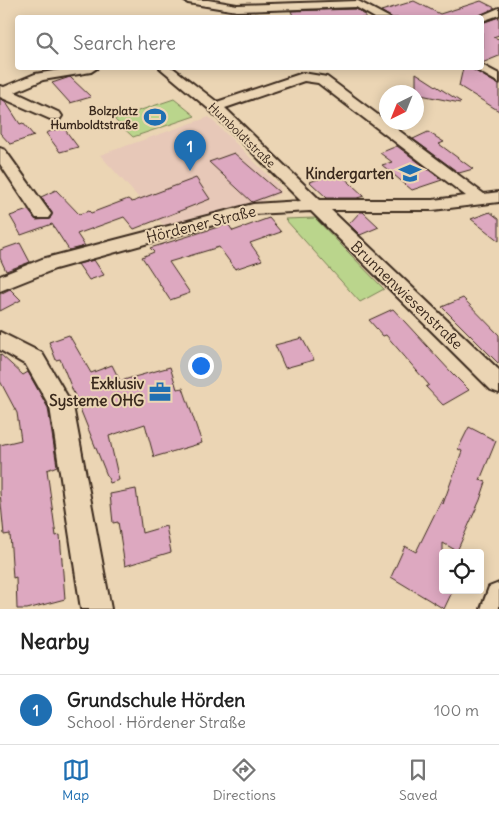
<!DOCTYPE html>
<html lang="en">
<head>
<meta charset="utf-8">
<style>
  :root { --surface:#fff; --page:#f6f6f6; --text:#222; --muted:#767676; --line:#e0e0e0; --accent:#1f6fb2 }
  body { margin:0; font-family:Delius,sans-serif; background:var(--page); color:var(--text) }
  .controls { position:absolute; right:15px; bottom:15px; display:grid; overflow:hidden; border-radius:5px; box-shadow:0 2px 12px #0003 }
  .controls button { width:45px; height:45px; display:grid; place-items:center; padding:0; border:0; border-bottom:1px solid var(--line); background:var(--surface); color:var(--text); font:25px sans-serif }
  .compass { position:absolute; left:379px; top:85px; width:45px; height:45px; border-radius:50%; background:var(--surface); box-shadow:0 2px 12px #0003; rotate:223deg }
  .you { position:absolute; left:200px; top:365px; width:18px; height:18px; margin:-12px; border:4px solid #fff; border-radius:50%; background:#1a73e8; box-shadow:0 0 0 8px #1a73e833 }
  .badge { display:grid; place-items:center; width:32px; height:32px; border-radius:50%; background:var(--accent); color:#fff; font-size:16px; font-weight:700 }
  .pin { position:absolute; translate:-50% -41px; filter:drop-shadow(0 1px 2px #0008) }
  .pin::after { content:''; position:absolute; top:26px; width:18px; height:15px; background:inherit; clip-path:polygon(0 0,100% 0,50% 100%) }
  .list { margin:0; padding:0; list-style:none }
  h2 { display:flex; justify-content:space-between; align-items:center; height:65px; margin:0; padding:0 20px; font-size:21px }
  h2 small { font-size:16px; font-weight:400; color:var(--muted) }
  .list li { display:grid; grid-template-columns:32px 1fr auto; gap:15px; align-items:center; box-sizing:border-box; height:70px; padding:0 20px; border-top:1px solid var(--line) }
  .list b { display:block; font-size:19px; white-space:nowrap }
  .list p { margin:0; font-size:16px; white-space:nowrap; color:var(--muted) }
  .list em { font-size:16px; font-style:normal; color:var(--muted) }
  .icon { flex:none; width:28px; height:28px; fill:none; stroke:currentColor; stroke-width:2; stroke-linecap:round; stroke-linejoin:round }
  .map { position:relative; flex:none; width:499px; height:609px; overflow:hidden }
  .search { position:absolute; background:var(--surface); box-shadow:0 2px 12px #0003; left:15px; right:15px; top:15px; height:55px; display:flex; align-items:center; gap:12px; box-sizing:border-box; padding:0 18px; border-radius:5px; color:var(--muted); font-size:19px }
  .sheet { height:135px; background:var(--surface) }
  nav { display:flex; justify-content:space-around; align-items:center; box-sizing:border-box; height:70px; border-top:1px solid var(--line); background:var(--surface); font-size:14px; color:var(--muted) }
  nav a { display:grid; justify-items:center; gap:2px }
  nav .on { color:var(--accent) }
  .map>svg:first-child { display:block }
  .built { fill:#e7c8b8 }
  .green { fill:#bad58c; stroke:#7a8055 }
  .building { fill:#dda8c0; stroke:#3b2a1e }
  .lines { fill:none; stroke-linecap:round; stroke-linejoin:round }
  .street-casing { stroke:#3b2a1e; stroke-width:4 }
  .street { fill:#ebd5b4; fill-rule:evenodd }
  .labels { text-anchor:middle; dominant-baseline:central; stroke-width:4; stroke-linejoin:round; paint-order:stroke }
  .far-poi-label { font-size:12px; font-weight:bold; fill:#3b2a1e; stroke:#ebd5b4; text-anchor:end }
  .far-street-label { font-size:12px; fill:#3b2a1e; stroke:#ebd5b4 }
  .poi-label { font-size:15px; font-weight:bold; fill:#3b2a1e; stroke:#ebd5b4; text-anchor:end }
  .street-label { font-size:15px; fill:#3b2a1e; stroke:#ebd5b4 }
</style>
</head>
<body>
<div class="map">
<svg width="499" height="609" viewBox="0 0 499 609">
  <rect width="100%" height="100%" fill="#ebd5b4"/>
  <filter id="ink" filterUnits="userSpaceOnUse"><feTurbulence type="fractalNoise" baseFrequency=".02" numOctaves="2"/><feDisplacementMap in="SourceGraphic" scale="10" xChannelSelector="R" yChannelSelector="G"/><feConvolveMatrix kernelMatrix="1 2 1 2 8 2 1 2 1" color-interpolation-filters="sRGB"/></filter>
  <g filter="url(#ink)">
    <!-- built -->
    <path class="built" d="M209 117 280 187 281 193 254 205 167 229 100 155Z"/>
    <!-- green -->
    <g class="green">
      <path d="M174 99 195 116 133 137 114 119Z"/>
      <path d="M315 218 384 289 360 302 285 219Z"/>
    </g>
    <!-- building -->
    <g class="building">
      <path d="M414 1 440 14 481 1 495 8 474 18H392L381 11Z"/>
      <path d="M356 9 365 15V18H294L291 11Z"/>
      <path d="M499 17V35L493 37 499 39V56L482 63V23Z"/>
      <path d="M463 68H471L499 85V111L459 86Z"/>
      <path d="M416 73 461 102 460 103 416 94Z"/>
      <path d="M70 77 91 97 70 103 52 83Z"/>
      <path d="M0 99 5 101 20 124 23 123 34 136 10 144 0 133Z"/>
      <path d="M63 127 78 147 60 152 46 133Z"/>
      <path d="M428 132 444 142 439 144 473 169 459 173 413 139Z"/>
      <path d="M397 146 442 180 412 190 382 165 392 162 380 153Z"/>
      <path d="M234 153 242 160 279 192 252 202 209 162Z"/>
      <path d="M338 172 364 196 357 198H327L310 182Z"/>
      <path d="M196 178 210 199 134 229 124 217 77 234 85 246 69 250 52 224 21 235 10 216 28 210 36 220 50 219 52 213 41 197 56 190 79 214 89 211 91 213 128 199 132 202Z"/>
      <path d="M360 212H363L379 227 360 235 349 224Z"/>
      <path d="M490 212 499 219V241L471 219Z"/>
      <path d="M269 218 281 232 250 243 262 260 235 269 219 247 169 262 190 293 170 300 142 257 154 252 150 248 228 224 233 231Z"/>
      <path d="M20 243 30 262 6 271 0 258V250Z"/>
      <path d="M94 260 104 275 89 280 78 264Z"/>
      <path d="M10 289 21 300 0 311V294Z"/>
      <path d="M463 298 499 335V364L442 307Z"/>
      <path d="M393 309 451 372 469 390 443 405 426 387 429 385 386 335 383 336 369 320Z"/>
      <path d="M69 335 91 373 112 365 120 381 170 367 177 389 183 388 202 443 154 457 145 424 109 436 119 480 110 483 60 359 56 360 49 342Z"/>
      <path d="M302 338 314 360 285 368 275 345Z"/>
      <path d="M0 354 23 375 28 372 48 408 57 466 47 470 56 536 60 535 65 599 27 609H17L16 577 13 578 10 534 4 535 0 493V445L21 440 17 413 0 381Z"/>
      <path d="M469 427 496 441 480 480 486 482 480 500 457 551 443 543V590H453L444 609 391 577 405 546 416 552 443 497V504L462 451 458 449Z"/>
      <path d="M136 489 142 533 166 526 171 552 125 566 118 522 113 523 110 494Z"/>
    </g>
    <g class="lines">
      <!-- street casing -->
      <g class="street-casing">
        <g id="street">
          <path d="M183 0H208L237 5 358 1 390 18H375L356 7 237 11 188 3Z"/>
          <path d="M499 8V15L482 21V18H476Z"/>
          <path d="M482 65 499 74V83L473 68H482Z"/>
          <path d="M72 68H97L91 72 43 80 15 92 60 113 62 116 60 119H50L0 97V86L4 87 35 74Z"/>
          <path d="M160 68H173L217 102 303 73 327 77 484 194 499 192V202L433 210H331L499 370V393L491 390 311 211 253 214 55 269 0 291V276L42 259 253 204 301 201 210 110ZM304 81 318 83 466 196 433 200H320L225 108Z"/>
          <path d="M0 148 5 150 48 210 51 214 48 218H36L0 164Z"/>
          <path d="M0 332 42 353 73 406 111 609H81L50 407 26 365 0 350Z"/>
          <path d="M499 583V609H481L489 587Z"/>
        </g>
      </g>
      <!-- street -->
      <use href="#street" class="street"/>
    </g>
  </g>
  <!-- icons -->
  <defs>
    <g id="stadium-bare" transform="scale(1.725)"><path d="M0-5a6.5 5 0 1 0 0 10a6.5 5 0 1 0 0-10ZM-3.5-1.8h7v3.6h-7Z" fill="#1f6fb2" stroke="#ebd5b4" stroke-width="2.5" paint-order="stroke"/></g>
    <g id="school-bare" transform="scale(1.725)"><path d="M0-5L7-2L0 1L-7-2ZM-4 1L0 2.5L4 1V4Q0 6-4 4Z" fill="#1f6fb2" stroke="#ebd5b4" stroke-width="2.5" paint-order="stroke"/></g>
    <g id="office-bare" transform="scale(1.725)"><path d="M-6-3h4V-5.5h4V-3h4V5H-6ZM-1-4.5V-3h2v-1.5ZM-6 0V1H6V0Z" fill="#1f6fb2" stroke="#ebd5b4" stroke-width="2.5" paint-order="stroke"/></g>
  </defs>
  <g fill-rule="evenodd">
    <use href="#stadium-bare" x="155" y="117"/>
    <use href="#school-bare" x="410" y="173"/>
    <use href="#office-bare" x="160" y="392"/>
  </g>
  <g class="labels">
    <!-- far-poi labels -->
    <g class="far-poi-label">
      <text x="138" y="110">Bolzplatz<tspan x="138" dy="14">Humboldtstraße</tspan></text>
    </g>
    <!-- far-street labels -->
    <g class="far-street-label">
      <text transform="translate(242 135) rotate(44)">Humboldtstraße</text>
    </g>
    <!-- poi labels -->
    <g class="poi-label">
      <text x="394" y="173">Kindergarten</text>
      <text x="144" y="383">Exklusiv<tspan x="144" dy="17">Systeme OHG</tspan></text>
    </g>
    <!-- street labels -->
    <g class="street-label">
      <text transform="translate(201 224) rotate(-14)">Hördener Straße</text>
      <text transform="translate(407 295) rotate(44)">Brunnenwiesenstraße</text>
    </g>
  </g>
</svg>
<div class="controls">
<button><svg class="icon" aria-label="locate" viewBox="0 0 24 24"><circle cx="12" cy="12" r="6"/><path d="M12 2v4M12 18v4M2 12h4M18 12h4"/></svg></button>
</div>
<svg class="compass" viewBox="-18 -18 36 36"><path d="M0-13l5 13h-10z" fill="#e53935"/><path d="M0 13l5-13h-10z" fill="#767676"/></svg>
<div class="you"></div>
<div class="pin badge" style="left:190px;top:171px">1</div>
<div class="search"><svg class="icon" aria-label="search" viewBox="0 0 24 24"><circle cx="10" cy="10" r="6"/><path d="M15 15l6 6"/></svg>Search here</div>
</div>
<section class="sheet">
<h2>Nearby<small></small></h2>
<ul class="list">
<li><span class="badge">1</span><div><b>Grundschule Hörden</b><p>School · Hördener Straße</p></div><em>100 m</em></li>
</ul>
</section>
<nav>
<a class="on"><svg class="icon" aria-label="map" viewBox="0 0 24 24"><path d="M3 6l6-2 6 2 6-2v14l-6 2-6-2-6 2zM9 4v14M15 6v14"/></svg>Map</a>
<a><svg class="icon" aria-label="directions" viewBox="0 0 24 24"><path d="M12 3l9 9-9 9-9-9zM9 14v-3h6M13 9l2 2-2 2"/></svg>Directions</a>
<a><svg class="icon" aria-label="saved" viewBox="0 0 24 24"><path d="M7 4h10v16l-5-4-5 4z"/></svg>Saved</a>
</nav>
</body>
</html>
